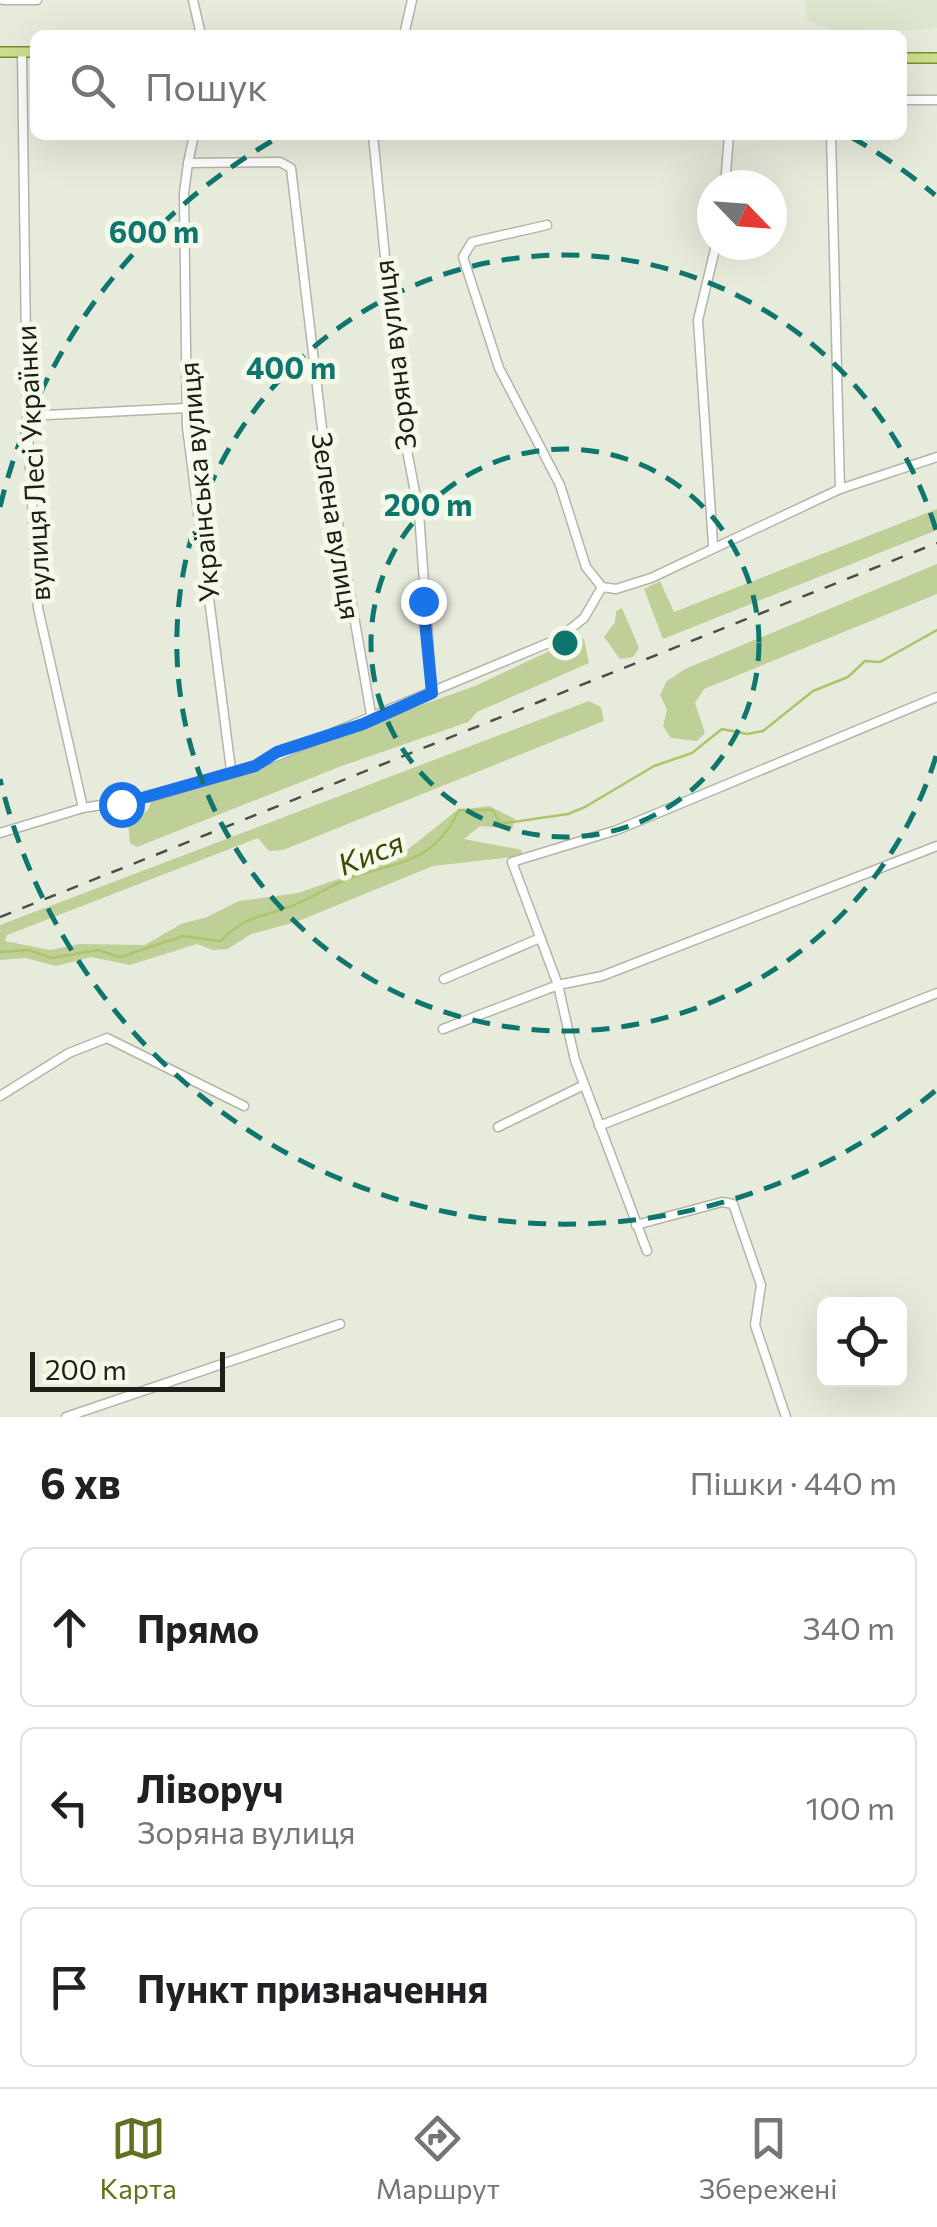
<!DOCTYPE html>
<html lang="uk">
<head>
<meta charset="utf-8">
<style>
  :root { --surface:#fff; --page:#f2f2f2; --text:#202124; --muted:#757577; --line:#e0e0e0; --accent:#607220 }
  body { margin:0; font-family:Commissioner,sans-serif; background:var(--page); color:var(--text) }
  .controls { position:absolute; right:30px; bottom:30px; display:grid; overflow:hidden; border-radius:15px; box-shadow:0 10px 40px #0002 }
  .controls button { width:90px; height:90px; display:grid; place-items:center; padding:0; border:0; border-bottom:2px solid var(--line); background:var(--surface); color:var(--text); font:50px sans-serif }
  .compass { position:absolute; left:697px; top:170px; width:90px; height:90px; border-radius:50%; background:var(--surface); box-shadow:0 10px 40px #0002; rotate:115deg }
  .scale { position:absolute; left:30px; bottom:25px; width:195px; box-sizing:border-box; padding-left:10px; border:5px solid #1d1f19; border-top:0; font-size:28px; line-height:35px; white-space:nowrap; color:#1d1f19; -webkit-text-stroke:8px #f4f9e9; paint-order:stroke }
  .stop { position:absolute; width:30px; height:30px; margin:-22px; border:8px solid #1a73e8; border-radius:50%; background:#fff }
  .stop.end { background:#1a73e8; border-color:#fff; box-shadow:0 2px 10px #0008 }
  .list { margin:0; padding:0; list-style:none }
  h2 { display:flex; justify-content:space-between; align-items:center; height:130px; margin:0; padding:0 40px; font-size:42px }
  h2 small { font-size:32px; font-weight:400; color:var(--muted) }
  .list li { display:grid; grid-template-columns:65px 1fr auto; gap:30px; align-items:center; box-sizing:border-box; height:160px; margin:0 20px 20px; padding:0 20px; border:2px solid var(--line); border-radius:15px }
  .list b { display:block; font-size:38px; white-space:nowrap }
  .list p { margin:0; font-size:32px; white-space:nowrap; color:var(--muted) }
  .list em { font-size:32px; font-style:normal; color:var(--muted) }
  .icon { flex:none; width:55px; height:55px; fill:none; stroke:currentColor; stroke-width:2; stroke-linecap:round; stroke-linejoin:round }
  .map { position:relative; flex:none; width:937px; height:1417px; overflow:hidden }
  .search { position:absolute; background:var(--surface); box-shadow:0 10px 40px #0002; left:30px; right:30px; top:30px; height:110px; display:flex; align-items:center; gap:25px; box-sizing:border-box; padding:0 35px; border-radius:15px; color:var(--muted); font-size:38px }
  .sheet { height:670px; background:var(--surface) }
  nav { display:flex; justify-content:space-around; align-items:center; box-sizing:border-box; height:140px; border-top:2px solid var(--line); background:var(--surface); font-size:28px; color:var(--muted) }
  nav a { display:grid; justify-items:center; gap:5px }
  nav .on { color:var(--accent) }
  .map>svg:first-child { display:block }
  .built { fill:#dee5ce }
  .green { fill:#bfcf98 }
  .lines { fill:none; stroke-linecap:round; stroke-linejoin:round }
  .stream { stroke:#adc46a; stroke-width:2.5 }
  .minor-casing { stroke:#b2b6a8; stroke-width:11 }
  .major-casing { stroke:#7a8e32; stroke-width:12 }
  .minor { stroke:#fff; stroke-width:8 }
  .major { stroke:#cddf8c; stroke-width:9 }
  .rail { stroke:#4d4f47; stroke-width:2.5; stroke-dasharray:12 12; stroke-linecap:butt }
  .route { stroke:#1a73e8; stroke-width:12 }
  .ring { fill:none; stroke:#0f766e; stroke-width:5; stroke-dasharray:18 12 }
  .labels { text-anchor:middle; dominant-baseline:central; stroke-width:10; stroke-linejoin:round; paint-order:stroke }
  .street-label { font-size:28px; fill:#1d1f19; stroke:#f4f9e9 }
  .water-label { font-size:30px; font-style:italic; fill:#3b4903; stroke:#f4f9e9 }
  .centre { fill:#0f766e; stroke:#f4f9e9; stroke-width:5 }
  .ring-label { font-size:30px; text-anchor:middle; font-weight:bold; fill:#0f766e; stroke:#f4f9e9; stroke-width:10; stroke-linejoin:round; paint-order:stroke }
</style>
</head>
<body>
<div class="map">
<svg width="937" height="1417" viewBox="0 0 937 1417">
  <rect width="100%" height="100%" fill="#e7ebdc"/>
  <!-- built -->
  <path class="built" d="M806 0H937V28L843 35 806 19Z"/>
  <!-- green -->
  <g class="green">
    <path d="M937 509V530L663 639 644 589 660 581 674 612Z"/>
    <path d="M937 564V594L704 689 695 703 705 733 697 741 671 738 663 726 667 710 660 695 667 681 685 669Z"/>
    <path d="M622 608 639 648 633 657 620 659 604 637 615 622 616 611Z"/>
    <path d="M577 638 584 639 589 663 477 712 468 722 339 767 137 847 130 843 128 823 148 810 152 800 255 770 280 755 475 686Z"/>
    <path d="M589 701 601 707 604 721 283 850 269 851 258 838 7 935 5 941 50 950 80 944 145 945 181 924 207 917 239 901 298 893 396 859 456 811 489 806 515 819 512 829 480 826 464 839 522 850 521 856 433 866 296 922 251 934 228 949 213 950 197 944 130 965 91 957 56 966 25 958 0 960V925Z"/>
  </g>
  <g class="lines">
    <!-- stream -->
    <path class="stream" d="M0 952 28 950 52 958 98 950 120 957 183 936 220 941C249 915 255 919 289 907 308 900 326 888 345 880 394 861 433 866 459 810H493L500 823H507L568 814 585 807 654 766 692 753 722 729 747 734 763 731 813 691 848 677 865 661 880 662 937 630"/>
    <!-- minor casing -->
    <g class="minor-casing">
      <g id="minor">
        <path d="M3 0H37"/>
        <path d="M193 0 201 35"/>
        <path d="M404 35 412 0"/>
        <path d="M22 52 27 416 38 608 83 808"/>
        <path d="M902 100H937"/>
        <path d="M373 135 401 419 419 513 432 693"/>
        <path d="M831 135 840 489"/>
        <path d="M188 163 194 135"/>
        <path d="M725 185 729 135"/>
        <path d="M547 225 472 242 463 257 499 368 560 485 586 567 602 587"/>
        <path d="M27 416 186 408"/>
        <path d="M713 545 698 320 716 245"/>
        <path d="M602 587 616 589 651 578 840 489 937 457"/>
        <path d="M231 770 187 427 184 193 188 163 280 162 291 168 323 437 372 720"/>
        <path d="M0 833 83 808 155 796 253 766 558 639 584 618 602 587"/>
        <path d="M444 979 540 938"/>
        <path d="M443 1029 558 985 602 976 937 846"/>
        <path d="M0 1096 69 1053 107 1038 244 1106"/>
        <path d="M599 1126 937 993"/>
        <path d="M498 1127 584 1085"/>
        <path d="M636 1225 722 1202 733 1204 761 1285 755 1325 786 1417"/>
        <path d="M647 1251 575 1060 558 985 512 862 617 830 937 697"/>
        <path d="M66 1417 340 1324"/>
      </g>
    </g>
    <!-- major casing -->
    <g class="major-casing">
      <g id="major">
        <path d="M0 52H35"/>
        <path d="M902 58H937"/>
      </g>
    </g>
    <!-- minor -->
    <use href="#minor" class="minor"/>
    <!-- major -->
    <use href="#major" class="major"/>
    <!-- rail -->
    <path class="rail" d="M0 917 937 543"/>
  </g>
  <g class="lines">
    <!-- route -->
    <path class="route" d="M121 804 255 766 277 752 363 724 432 693 423 601"/>
  </g>
  <!-- distance rings -->
  <g class="ring">
    <circle cx="565" cy="643" r="194"/>
    <path d="M936 756A388 388 0 1 1 936 530"/>
    <path d="M935 1091A581 581 0 0 1 0 779M0 507A581 581 0 0 1 279 137M851 137A581 581 0 0 1 935 195"/>
  </g>
  <g class="labels">
    <!-- street labels -->
    <g class="street-label">
      <text transform="translate(394 355) rotate(-97)">Зоряна вулиця</text>
      <text transform="translate(32 463) rotate(-93)">вулиця Лесі Українки</text>
      <text transform="translate(198 482) rotate(-95)">Українська вулиця</text>
      <text transform="translate(337 526) rotate(81)">Зелена вулиця</text>
    </g>
    <!-- water labels -->
    <g class="water-label">
      <text transform="translate(370 852) rotate(-22)">Кися</text>
    </g>
  </g>
  <circle cx="565" cy="643" r="15" class="centre"/>
  <g class="ring-label">
    <text x="154" y="243">600 m</text>
    <text x="291" y="379">400 m</text>
    <text x="428" y="516">200 m</text>
  </g>
</svg>
<div class="controls">
<button><svg class="icon" aria-label="locate" viewBox="0 0 24 24"><circle cx="12" cy="12" r="6"/><path d="M12 2v4M12 18v4M2 12h4M18 12h4"/></svg></button>
</div>
<svg class="compass" viewBox="-18 -18 36 36"><path d="M0-13l5 13h-10z" fill="#e53935"/><path d="M0 13l5-13h-10z" fill="#757577"/></svg>
<div class="scale">200 m</div>
<div class="stop" style="left:121px;top:804px"></div>
<div class="stop end" style="left:423px;top:601px"></div>
<div class="search"><svg class="icon" aria-label="search" viewBox="0 0 24 24"><circle cx="10" cy="10" r="6"/><path d="M15 15l6 6"/></svg>Пошук</div>
</div>
<section class="sheet">
<h2>6 хв<small>Пішки · 440 m</small></h2>
<ul class="list">
<li><svg class="icon" aria-label="ahead" viewBox="0 0 24 24"><path d="M12 20V5M6 11l6-6 6 6"/></svg><div><b>Прямо</b></div><em>340 m</em></li>
<li><svg class="icon" aria-label="left" viewBox="0 0 24 24"><path d="M17 20v-9H6M10 6l-5 5 5 5"/></svg><div><b>Ліворуч</b><p>Зоряна вулиця</p></div><em>100 m</em></li>
<li><svg class="icon" aria-label="arrive" viewBox="0 0 24 24"><path d="M6 21V4h12l-3 4 3 4H6"/></svg><div><b>Пункт призначення</b></div></li>
</ul>
</section>
<nav>
<a class="on"><svg class="icon" aria-label="map" viewBox="0 0 24 24"><path d="M3 6l6-2 6 2 6-2v14l-6 2-6-2-6 2zM9 4v14M15 6v14"/></svg>Карта</a>
<a><svg class="icon" aria-label="directions" viewBox="0 0 24 24"><path d="M12 3l9 9-9 9-9-9zM9 14v-3h6M13 9l2 2-2 2"/></svg>Маршрут</a>
<a><svg class="icon" aria-label="saved" viewBox="0 0 24 24"><path d="M7 4h10v16l-5-4-5 4z"/></svg>Збережені</a>
</nav>
</body>
</html>
